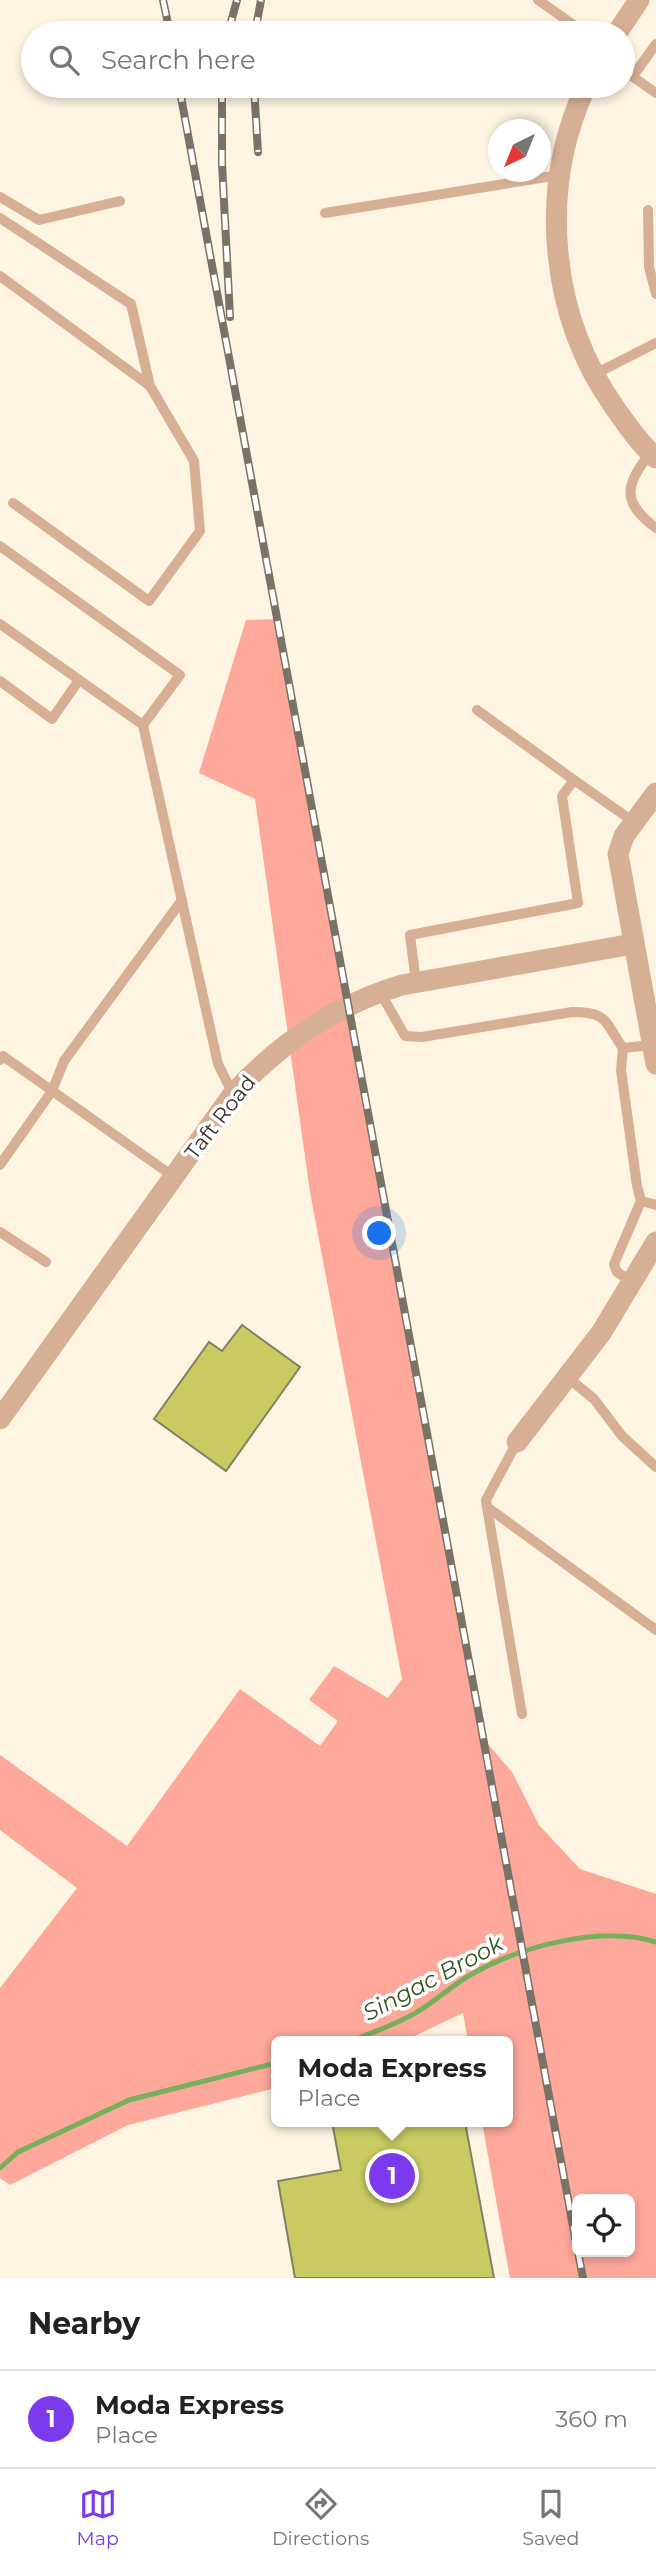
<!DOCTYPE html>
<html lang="en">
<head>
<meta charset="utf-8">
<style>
  :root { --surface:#fff; --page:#f2f2f2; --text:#222; --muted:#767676; --line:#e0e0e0; --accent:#7c3aed }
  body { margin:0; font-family:Montserrat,sans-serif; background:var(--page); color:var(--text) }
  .controls { position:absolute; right:21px; bottom:21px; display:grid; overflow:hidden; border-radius:10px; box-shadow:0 4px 10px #0003 }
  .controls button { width:63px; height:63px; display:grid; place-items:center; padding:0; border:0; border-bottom:2px solid var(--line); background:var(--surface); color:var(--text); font:35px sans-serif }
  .compass { position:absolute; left:488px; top:119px; width:63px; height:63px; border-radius:50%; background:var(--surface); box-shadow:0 4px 10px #0003; rotate:223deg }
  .you { position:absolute; left:380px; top:1234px; width:24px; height:24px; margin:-18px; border:5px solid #fff; border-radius:50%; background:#1a73e8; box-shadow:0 0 0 10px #1a73e833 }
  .badge { display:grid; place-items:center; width:46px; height:46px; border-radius:50%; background:var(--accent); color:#fff; font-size:23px; font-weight:700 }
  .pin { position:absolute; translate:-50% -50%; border:4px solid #fff; box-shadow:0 2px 7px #0006 }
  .popup { position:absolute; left:271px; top:2036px; width:242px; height:91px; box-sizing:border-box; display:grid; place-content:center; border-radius:10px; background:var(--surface); filter:drop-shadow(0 2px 5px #0005); font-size:23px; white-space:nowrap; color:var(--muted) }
  .popup b { font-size:26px; color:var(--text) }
  .popup::after { content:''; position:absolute; left:50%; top:100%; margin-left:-14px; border:14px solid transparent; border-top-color:var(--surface) }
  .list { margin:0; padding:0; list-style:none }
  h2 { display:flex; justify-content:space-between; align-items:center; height:91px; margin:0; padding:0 28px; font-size:30px }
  h2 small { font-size:23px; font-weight:400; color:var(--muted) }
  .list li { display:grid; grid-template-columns:46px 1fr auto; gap:21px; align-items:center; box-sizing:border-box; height:98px; padding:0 28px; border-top:2px solid var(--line) }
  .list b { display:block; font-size:26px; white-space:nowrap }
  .list p { margin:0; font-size:23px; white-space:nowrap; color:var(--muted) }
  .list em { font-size:23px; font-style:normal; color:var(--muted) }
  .icon { flex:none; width:38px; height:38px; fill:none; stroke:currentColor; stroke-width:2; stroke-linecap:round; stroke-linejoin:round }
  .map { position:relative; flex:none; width:656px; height:2278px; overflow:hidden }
  .search { position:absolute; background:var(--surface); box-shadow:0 4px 10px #0003; left:21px; right:21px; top:21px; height:77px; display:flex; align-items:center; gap:18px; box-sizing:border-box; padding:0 24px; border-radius:38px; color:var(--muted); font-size:26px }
  .sheet { height:189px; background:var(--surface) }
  nav { display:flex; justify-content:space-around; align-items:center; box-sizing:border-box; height:98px; border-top:2px solid var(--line); background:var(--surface); font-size:19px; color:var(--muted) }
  nav a { display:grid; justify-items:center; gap:4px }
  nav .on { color:var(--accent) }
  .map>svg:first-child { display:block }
  .forest { fill:#fda89b; fill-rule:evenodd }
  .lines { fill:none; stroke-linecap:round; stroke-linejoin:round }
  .stream { stroke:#77af5d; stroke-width:5 }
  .building { fill:#c9cb62; stroke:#808263; stroke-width:2 }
  .service { stroke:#d6af95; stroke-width:10 }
  .minor { stroke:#d6af95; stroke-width:21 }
  .rail-casing { stroke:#7a7264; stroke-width:8 }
  .rail { stroke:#fff; stroke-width:5; stroke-dasharray:16; stroke-linecap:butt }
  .labels { text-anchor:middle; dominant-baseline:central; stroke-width:7; stroke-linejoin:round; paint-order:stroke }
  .street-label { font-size:21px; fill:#362f23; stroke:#fff }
  .water-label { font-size:23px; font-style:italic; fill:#30551d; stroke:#fff }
</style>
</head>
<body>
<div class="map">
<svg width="656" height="2278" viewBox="0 0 656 2278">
  <rect width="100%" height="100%" fill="#fef4e2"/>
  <!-- forest -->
  <path class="forest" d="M279 619 487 1743 512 1772 539 1825 580 1869 656 1894V2278H510L482 2122H508V2041H468L463 2013 404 2041H276V2088L128 2125 10 2185 0 2178V1988L77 1888 0 1830V1755L127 1846 240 1689 320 1746 338 1721 309 1700 334 1666 388 1698 402 1679 310 1192 255 799 199 773 246 620ZM577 2199H630V2252H577Z"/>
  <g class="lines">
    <!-- stream -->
    <g class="stream">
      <path d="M351 2041C371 2033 391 2026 410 2016 432 2005 450 1986 472 1974 521 1946 602 1925 656 1942"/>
      <path d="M0 2168 18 2152 129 2100 276 2063"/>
    </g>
  </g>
  <!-- building -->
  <g class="building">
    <path d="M242 1325 300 1367 226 1471 154 1419 209 1342 222 1351Z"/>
    <path d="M332 2122H465L494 2278H295L278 2181 341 2170Z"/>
  </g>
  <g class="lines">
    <!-- service -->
    <g class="service">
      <path d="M538 0 585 33"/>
      <path d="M623 70 656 93"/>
      <path d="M633 76 656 44"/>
      <path d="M0 197 39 220 120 201"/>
      <path d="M648 210 649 267 656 294"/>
      <path d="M325 213 559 175"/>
      <path d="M0 218 131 304 150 386 0 276"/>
      <path d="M595 374 656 343"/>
      <path d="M650 453C626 485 620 501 656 528"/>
      <path d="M13 503 149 601 200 531 194 461 150 386"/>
      <path d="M0 546 180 675 143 725 218 1064 233 1094"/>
      <path d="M0 624 143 725"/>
      <path d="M0 681 52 719 79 680"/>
      <path d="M477 710 574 780"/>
      <path d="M416 982 410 935 578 903 562 796 574 780 634 822"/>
      <path d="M380 992 405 1036 422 1037 572 1012C608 1012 604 1021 623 1048L652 1045"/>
      <path d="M623 1048 621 1070 637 1186 641 1201 656 1205"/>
      <path d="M0 1060 3 1056 174 1177"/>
      <path d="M0 1165 52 1091 64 1061 182 900"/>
      <path d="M0 1232 46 1262"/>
      <path d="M634 1283 617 1272 614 1264 641 1201"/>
      <path d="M567 1377 594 1399 622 1436 656 1467"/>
      <path d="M517 1442 486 1500 487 1507 656 1630"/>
      <path d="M487 1507 522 1714"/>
    </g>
    <!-- minor -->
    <g class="minor">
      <path d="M617 33 639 0"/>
      <path d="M586 86C538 189 549 315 615 408 627 425 640 444 656 458"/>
      <path d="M656 793 624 836 618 854 656 1064"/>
      <path d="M0 1419 233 1094C280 1043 335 1005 402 985L633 944"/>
      <path d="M517 1442 601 1333 656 1242"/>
    </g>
    <!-- rail casing -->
    <g class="rail-casing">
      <g id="rail">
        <path d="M163 0 170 33"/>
        <path d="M228 33 237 0"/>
        <path d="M255 33 261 0"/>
        <path d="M179 86 577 2248"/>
        <path d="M222 86V163L230 317"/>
        <path d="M254 86 258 152"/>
        <path d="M578 2252 583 2278"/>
      </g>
    </g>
    <!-- rail -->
    <use href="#rail" class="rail"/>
  </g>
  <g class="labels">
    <!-- street labels -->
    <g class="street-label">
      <text transform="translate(220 1117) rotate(-52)">Taft Road</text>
    </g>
    <!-- water labels -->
    <g class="water-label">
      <text transform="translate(433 1978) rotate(-28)">Singac Brook</text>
    </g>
  </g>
</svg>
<div class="controls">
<button><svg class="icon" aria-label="locate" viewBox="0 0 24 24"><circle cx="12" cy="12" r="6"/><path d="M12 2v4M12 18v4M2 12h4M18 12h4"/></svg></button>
</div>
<svg class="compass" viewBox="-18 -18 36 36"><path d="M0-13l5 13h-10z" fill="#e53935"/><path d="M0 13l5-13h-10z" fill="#767676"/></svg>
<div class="you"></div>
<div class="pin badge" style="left:392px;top:2176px">1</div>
<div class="popup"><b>Moda Express</b>Place</div>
<div class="search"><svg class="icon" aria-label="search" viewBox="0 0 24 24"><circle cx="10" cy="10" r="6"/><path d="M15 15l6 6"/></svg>Search here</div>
</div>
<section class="sheet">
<h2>Nearby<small></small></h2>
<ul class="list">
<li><span class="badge">1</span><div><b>Moda Express</b><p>Place</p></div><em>360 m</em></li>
</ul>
</section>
<nav>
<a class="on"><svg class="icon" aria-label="map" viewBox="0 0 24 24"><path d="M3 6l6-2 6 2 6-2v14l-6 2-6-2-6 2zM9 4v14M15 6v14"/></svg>Map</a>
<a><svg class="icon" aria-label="directions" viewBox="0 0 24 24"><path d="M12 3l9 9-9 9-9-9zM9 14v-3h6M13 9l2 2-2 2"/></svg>Directions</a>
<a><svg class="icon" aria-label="saved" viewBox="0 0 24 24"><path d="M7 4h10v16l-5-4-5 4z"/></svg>Saved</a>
</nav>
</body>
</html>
